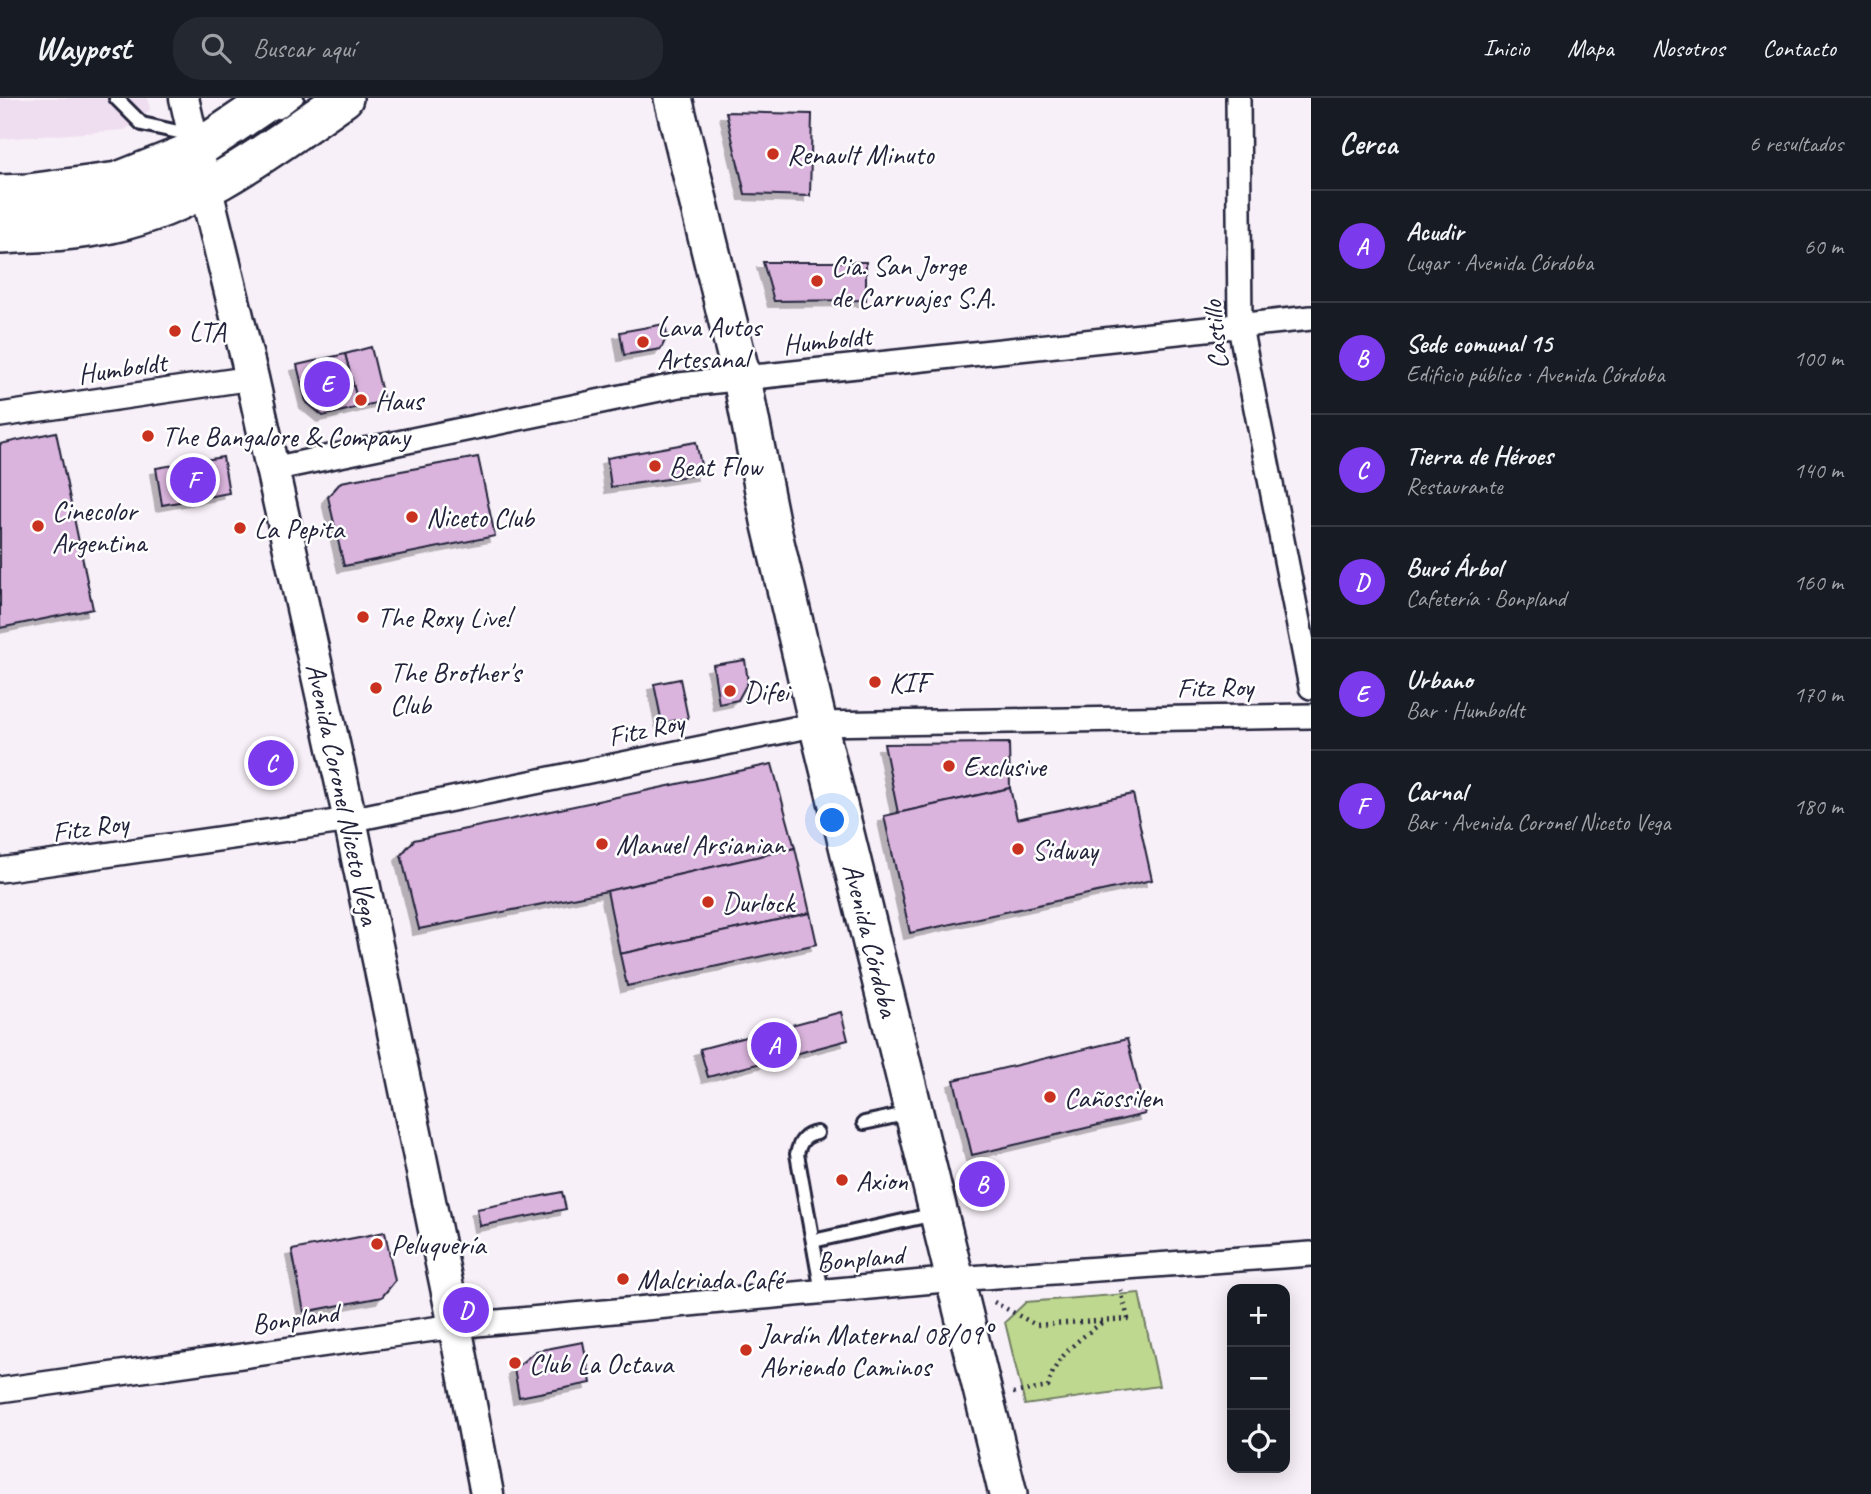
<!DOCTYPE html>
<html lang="es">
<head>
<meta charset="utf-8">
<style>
  :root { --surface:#171b24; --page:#242831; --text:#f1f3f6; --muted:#9ea1a6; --line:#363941; --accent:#7c3aed }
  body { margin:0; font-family:Caveat,sans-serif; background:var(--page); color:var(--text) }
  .controls { position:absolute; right:21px; bottom:21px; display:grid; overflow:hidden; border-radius:14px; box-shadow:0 4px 18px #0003 }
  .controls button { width:63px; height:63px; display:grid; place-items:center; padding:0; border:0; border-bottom:2px solid var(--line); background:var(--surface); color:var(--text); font:35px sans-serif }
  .you { position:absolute; left:833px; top:723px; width:24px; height:24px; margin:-18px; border:5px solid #fff; border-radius:50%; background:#1a73e8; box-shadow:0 0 0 10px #1a73e833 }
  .badge { display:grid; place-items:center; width:46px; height:46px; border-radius:50%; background:var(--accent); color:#fff; font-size:23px; font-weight:700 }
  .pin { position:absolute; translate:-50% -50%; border:4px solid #fff; box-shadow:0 2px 7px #0006 }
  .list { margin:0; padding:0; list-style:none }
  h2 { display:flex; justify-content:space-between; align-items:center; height:91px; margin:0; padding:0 28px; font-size:30px }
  h2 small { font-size:23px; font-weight:400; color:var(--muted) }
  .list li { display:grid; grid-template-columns:46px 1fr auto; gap:21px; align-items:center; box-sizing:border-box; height:112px; padding:0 28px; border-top:2px solid var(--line) }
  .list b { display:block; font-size:26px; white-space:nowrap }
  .list p { margin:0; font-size:23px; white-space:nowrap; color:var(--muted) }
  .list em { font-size:23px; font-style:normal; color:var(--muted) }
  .icon { flex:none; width:38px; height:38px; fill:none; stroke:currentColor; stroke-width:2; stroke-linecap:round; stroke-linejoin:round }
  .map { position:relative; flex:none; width:1311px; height:1396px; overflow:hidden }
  header { display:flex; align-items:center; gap:42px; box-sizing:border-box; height:98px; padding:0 35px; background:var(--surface); border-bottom:2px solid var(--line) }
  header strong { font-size:33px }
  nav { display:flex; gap:38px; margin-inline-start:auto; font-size:24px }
  .search { width:490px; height:63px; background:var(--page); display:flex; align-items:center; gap:18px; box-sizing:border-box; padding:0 24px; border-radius:28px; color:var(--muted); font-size:26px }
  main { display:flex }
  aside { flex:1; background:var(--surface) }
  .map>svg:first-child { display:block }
  .built { fill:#efdef0 }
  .green { fill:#bfd88f; stroke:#707d65; stroke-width:2 }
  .building { fill:#dab4dc; stroke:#22223b; stroke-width:2; filter:url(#shadow) }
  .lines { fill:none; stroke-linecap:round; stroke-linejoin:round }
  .service-casing { stroke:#22223b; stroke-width:18 }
  .minor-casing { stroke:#22223b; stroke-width:28 }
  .tertiary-casing { stroke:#22223b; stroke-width:33 }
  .secondary-casing { stroke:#22223b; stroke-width:37 }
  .primary-casing { stroke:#22223b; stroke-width:42 }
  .path { stroke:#22223b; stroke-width:4.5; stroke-dasharray:2 5; stroke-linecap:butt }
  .service { stroke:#fff; stroke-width:12 }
  .minor { stroke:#fff; stroke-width:23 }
  .tertiary { stroke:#fff; stroke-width:28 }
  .secondary { stroke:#fff; stroke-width:32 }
  .primary { stroke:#fff; stroke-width:37 }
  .poi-dot { fill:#c8321e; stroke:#fff; stroke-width:2.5 }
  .labels { text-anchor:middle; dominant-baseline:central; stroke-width:5; stroke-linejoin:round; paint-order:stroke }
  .poi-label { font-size:28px; fill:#22223b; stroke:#fff; text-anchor:start }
  .street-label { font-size:28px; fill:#22223b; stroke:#fff }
</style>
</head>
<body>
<header>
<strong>Waypost</strong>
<div class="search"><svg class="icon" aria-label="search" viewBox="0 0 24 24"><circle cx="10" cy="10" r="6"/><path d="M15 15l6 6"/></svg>Buscar aquí</div>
<nav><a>Inicio</a><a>Mapa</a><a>Nosotros</a><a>Contacto</a></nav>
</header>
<main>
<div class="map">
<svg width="1311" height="1396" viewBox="0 0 1311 1396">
  <defs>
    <filter id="shadow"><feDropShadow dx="-6" dy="6" stdDeviation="0" flood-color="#0004"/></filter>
  </defs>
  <rect width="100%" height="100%" fill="#f8f0f8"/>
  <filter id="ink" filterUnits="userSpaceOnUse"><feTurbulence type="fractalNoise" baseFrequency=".0143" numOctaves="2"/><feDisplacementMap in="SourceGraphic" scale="14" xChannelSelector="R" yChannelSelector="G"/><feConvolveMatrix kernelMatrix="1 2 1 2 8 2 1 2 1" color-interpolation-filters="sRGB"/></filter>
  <g filter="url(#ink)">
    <!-- built -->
    <path class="built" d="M0 0H148L150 12 125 32 0 41Z"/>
    <!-- green -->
    <path class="green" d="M1139 1195 1159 1288 1025 1307 1005 1224 1026 1204Z"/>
    <!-- building -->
    <g class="building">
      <path d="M726 14 812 16 810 98 745 96Z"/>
      <path d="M763 164H866V202L774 203Z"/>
      <path d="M665 226 667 238 661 251 624 257 620 234Z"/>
      <path d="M371 249 384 303 359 309 345 256Z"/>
      <path d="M345 256 359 309 323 318 306 304 297 267Z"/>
      <path d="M56 334 93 511 0 530V346Z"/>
      <path d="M696 344 703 376 611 389 607 360Z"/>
      <path d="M223 359 229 395 162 407 156 370Z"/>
      <path d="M478 359 495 438 344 468 328 399 341 384Z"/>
      <path d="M745 562 748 584 738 602 719 606 713 567Z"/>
      <path d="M680 581 688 620 662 625 654 586Z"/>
      <path d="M1009 645 1010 690 898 715 884 646Z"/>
      <path d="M772 666 795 750 607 793 419 831 401 757 414 742Z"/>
      <path d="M1010 690 1017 721 1133 696 1152 782 910 835 884 718Z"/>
      <path d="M795 750 810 815 620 856 607 793Z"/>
      <path d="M810 815 817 846 627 888 620 856Z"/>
      <path d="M841 914 848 942 708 979 700 951Z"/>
      <path d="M1127 941 1145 1016 972 1057 954 982Z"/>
      <path d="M562 1094 566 1111 480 1128 477 1111Z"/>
      <path d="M385 1134 395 1183 382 1199 304 1214 292 1152Z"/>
      <path d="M583 1244 591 1285 519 1299 514 1271 536 1253Z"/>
    </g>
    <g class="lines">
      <!-- service casing -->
      <g class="service-casing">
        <g id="service">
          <path d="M116 0 142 26 192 37"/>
          <path d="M279 14 297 0"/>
          <path d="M0 116 78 112 155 92 198 71"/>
          <path d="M864 1025 910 1015"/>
          <path d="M817 1035C805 1037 800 1043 797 1056L822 1194"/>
          <path d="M813 1143 935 1116"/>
        </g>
      </g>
      <!-- minor casing -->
      <g class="minor-casing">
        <g id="minor">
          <path d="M1238 0 1240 229 1311 589"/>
          <path d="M0 317 252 280"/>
          <path d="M272 371 679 287 1311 220"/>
          <path d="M0 772 350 722 818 626 1311 618"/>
          <path d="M0 1292 455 1228 955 1181 1311 1156"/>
        </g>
      </g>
      <!-- tertiary casing -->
      <g class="tertiary-casing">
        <path id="tertiary" d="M184 0 196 52"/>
      </g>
      <!-- secondary casing -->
      <g class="secondary-casing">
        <path id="secondary" d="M200 67 252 280 350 722 455 1228 487 1396"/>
      </g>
      <!-- primary casing -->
      <g class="primary-casing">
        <g id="primary">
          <path d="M673 0 742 281 770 423 818 626 1008 1396"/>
          <path d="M0 96 28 95 118 83 196 52 273 0"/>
          <path d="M0 137C37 135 75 134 111 126 199 107 272 50 344 0"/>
        </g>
      </g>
      <!-- path -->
      <g class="path">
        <path d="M994 1204 1036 1227 1128 1221 1121 1192"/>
        <path d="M1013 1295 1048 1289C1054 1259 1079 1241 1103 1224"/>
      </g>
      <!-- service -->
      <use href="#service" class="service"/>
      <!-- minor -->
      <use href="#minor" class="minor"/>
      <!-- tertiary -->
      <use href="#tertiary" class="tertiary"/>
      <!-- secondary -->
      <use href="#secondary" class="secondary"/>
      <!-- primary -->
      <use href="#primary" class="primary"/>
    </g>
  </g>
  <!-- markers -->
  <g class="poi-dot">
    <circle cx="773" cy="56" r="7"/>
    <circle cx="817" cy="183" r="7"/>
    <circle cx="175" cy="233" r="7"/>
    <circle cx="643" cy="244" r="7"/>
    <circle cx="361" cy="302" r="7"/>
    <circle cx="148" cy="338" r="7"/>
    <circle cx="655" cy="368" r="7"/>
    <circle cx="412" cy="419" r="7"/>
    <circle cx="38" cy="428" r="7"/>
    <circle cx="240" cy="430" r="7"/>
    <circle cx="363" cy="519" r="7"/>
    <circle cx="875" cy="584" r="7"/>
    <circle cx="376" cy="590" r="7"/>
    <circle cx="730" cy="593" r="7"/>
    <circle cx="949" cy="668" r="7"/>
    <circle cx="602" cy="746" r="7"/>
    <circle cx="1018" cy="751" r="7"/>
    <circle cx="708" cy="804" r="7"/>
    <circle cx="1050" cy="999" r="7"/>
    <circle cx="842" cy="1082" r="7"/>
    <circle cx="377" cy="1146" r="7"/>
    <circle cx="623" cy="1181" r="7"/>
    <circle cx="746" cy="1252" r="7"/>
    <circle cx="515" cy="1265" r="7"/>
  </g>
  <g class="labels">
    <!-- poi labels -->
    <g class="poi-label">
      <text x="787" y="56">Renault Minuto</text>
      <text x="831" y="167">Cia. San Jorge<tspan x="831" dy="32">de Carruajes S.A.</tspan></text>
      <text x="657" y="228">Lava Autos<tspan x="657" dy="32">Artesanal</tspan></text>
      <text x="189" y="233">LTA</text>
      <text x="375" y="302">Haus</text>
      <text x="162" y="338">The Bangalore &amp; Company</text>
      <text x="669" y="368">Beat Flow</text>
      <text x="52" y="412">Cinecolor<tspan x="52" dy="32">Argentina</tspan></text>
      <text x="426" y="419">Niceto Club</text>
      <text x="254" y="430">La Pepita</text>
      <text x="377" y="519">The Roxy Live!</text>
      <text x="390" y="574">The Brother's<tspan x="390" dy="32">Club</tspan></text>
      <text x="889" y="584">KIF</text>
      <text x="744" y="593">Difei</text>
      <text x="963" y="668">Exclusive</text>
      <text x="616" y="746">Manuel Arsianian</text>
      <text x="1032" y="751">Sidway</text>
      <text x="722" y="804">Durlock</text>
      <text x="1064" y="999">Cañossilen</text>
      <text x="856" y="1082">Axion</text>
      <text x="391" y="1146">Peluquería</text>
      <text x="637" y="1181">Malcriada Café</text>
      <text x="760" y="1236">Jardín Maternal 08/09°<tspan x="760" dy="32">Abriendo Caminos</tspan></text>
      <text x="529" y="1265">Club La Octava</text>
    </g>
    <!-- street labels -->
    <g class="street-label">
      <text transform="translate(1215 237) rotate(-96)">Castillo</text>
      <text transform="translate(827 242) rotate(-6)">Humboldt</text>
      <text transform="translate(122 270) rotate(-8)">Humboldt</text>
      <text transform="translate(1215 589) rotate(-1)">Fitz Roy</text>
      <text transform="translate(646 631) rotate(-12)">Fitz Roy</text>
      <text transform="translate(343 696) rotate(78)">Avenida Coronel Niceto Vega</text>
      <text transform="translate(90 729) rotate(-8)">Fitz Roy</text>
      <text transform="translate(871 842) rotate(76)">Avenida Córdoba</text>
      <text transform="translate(860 1160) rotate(-5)">Bonpland</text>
      <text transform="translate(295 1220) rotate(-8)">Bonpland</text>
    </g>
  </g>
</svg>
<div class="controls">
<button>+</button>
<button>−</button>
<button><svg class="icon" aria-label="locate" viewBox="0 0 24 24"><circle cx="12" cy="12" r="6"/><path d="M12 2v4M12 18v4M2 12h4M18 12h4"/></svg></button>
</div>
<div class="you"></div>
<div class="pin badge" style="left:774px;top:947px">A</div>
<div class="pin badge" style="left:982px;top:1086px">B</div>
<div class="pin badge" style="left:271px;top:665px">C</div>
<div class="pin badge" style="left:466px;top:1212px">D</div>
<div class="pin badge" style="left:327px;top:286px">E</div>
<div class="pin badge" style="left:193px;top:382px">F</div>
</div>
<aside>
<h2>Cerca<small>6 resultados</small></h2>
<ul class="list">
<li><span class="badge">A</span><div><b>Acudir</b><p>Lugar · Avenida Córdoba</p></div><em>60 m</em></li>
<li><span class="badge">B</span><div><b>Sede comunal 15</b><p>Edificio público · Avenida Córdoba</p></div><em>100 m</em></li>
<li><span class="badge">C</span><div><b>Tierra de Héroes</b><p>Restaurante</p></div><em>140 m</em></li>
<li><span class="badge">D</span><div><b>Buró Árbol</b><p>Cafetería · Bonpland</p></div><em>160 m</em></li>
<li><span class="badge">E</span><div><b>Urbano</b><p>Bar · Humboldt</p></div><em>170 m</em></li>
<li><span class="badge">F</span><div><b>Carnal</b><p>Bar · Avenida Coronel Niceto Vega</p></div><em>180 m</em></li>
</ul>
</aside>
</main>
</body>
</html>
